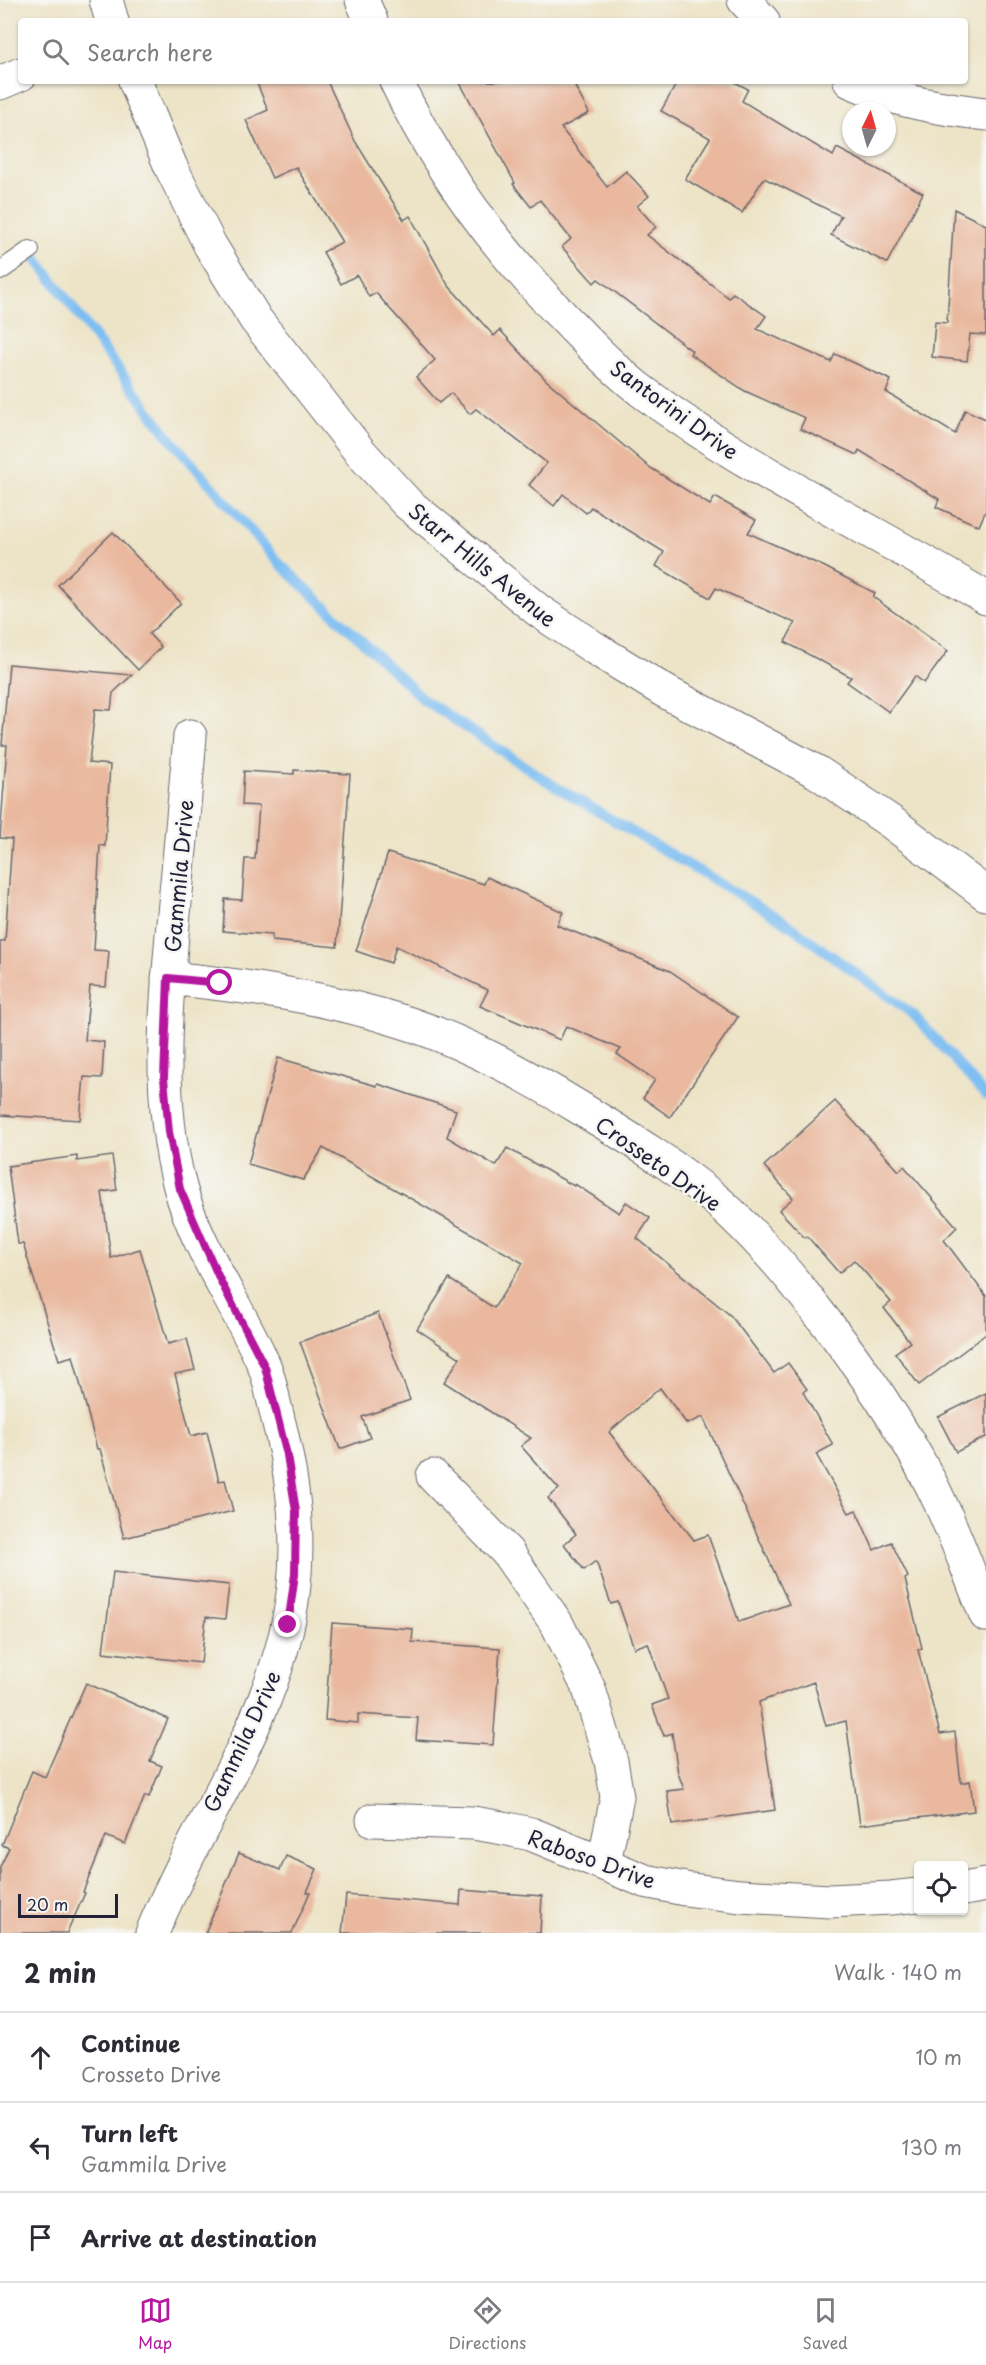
<!DOCTYPE html>
<html lang="en">
<head>
<meta charset="utf-8">
<style>
  :root { --surface:#fff; --page:#f7f7f7; --text:#2b2b33; --muted:#7c7c81; --line:#e1e1e2; --accent:#b5179e }
  body { margin:0; font-family:"Playpen Sans",sans-serif; background:var(--page); color:var(--text) }
  .controls { position:absolute; right:18px; bottom:18px; display:grid; overflow:hidden; border-radius:6px; box-shadow:0 2px 4px #0004 }
  .controls button { width:54px; height:54px; display:grid; place-items:center; padding:0; border:0; border-bottom:2px solid var(--line); background:var(--surface); color:var(--text); font:30px sans-serif }
  .compass { position:absolute; left:842px; top:102px; width:54px; height:54px; border-radius:50%; background:var(--surface); box-shadow:0 2px 4px #0004; rotate:5deg }
  .scale { position:absolute; left:18px; bottom:15px; width:100px; box-sizing:border-box; padding-left:6px; border:3px solid #22223b; border-top:0; font-size:16px; line-height:21px; white-space:nowrap; color:#22223b; -webkit-text-stroke:4px #f6f6f2; paint-order:stroke }
  .stop { position:absolute; width:18px; height:18px; margin:-14px; border:4px solid #b5179e; border-radius:50%; background:#fff }
  .stop.end { background:#b5179e; border-color:#fff; box-shadow:0 2px 6px #0008 }
  .list { margin:0; padding:0; list-style:none }
  h2 { display:flex; justify-content:space-between; align-items:center; height:78px; margin:0; padding:0 24px; font-size:26px }
  h2 small { font-size:20px; font-weight:400; color:var(--muted) }
  .list li { display:grid; grid-template-columns:39px 1fr auto; gap:18px; align-items:center; box-sizing:border-box; height:90px; padding:0 24px; border-top:2px solid var(--line) }
  .list b { display:block; font-size:22px; white-space:nowrap }
  .list p { margin:0; font-size:20px; white-space:nowrap; color:var(--muted) }
  .list em { font-size:20px; font-style:normal; color:var(--muted) }
  .icon { flex:none; width:33px; height:33px; fill:none; stroke:currentColor; stroke-width:2; stroke-linecap:round; stroke-linejoin:round }
  .map { position:relative; flex:none; width:986px; height:1933px; overflow:hidden }
  .search { position:absolute; background:var(--surface); box-shadow:0 2px 4px #0004; left:18px; right:18px; top:18px; height:66px; display:flex; align-items:center; gap:15px; box-sizing:border-box; padding:0 21px; border-radius:6px; color:var(--muted); font-size:22px }
  .sheet { height:348px; background:var(--surface) }
  nav { display:flex; justify-content:space-around; align-items:center; box-sizing:border-box; height:84px; border-top:2px solid var(--line); background:var(--surface); font-size:16px; color:var(--muted) }
  nav a { display:grid; justify-items:center; gap:3px }
  nav .on { color:var(--accent) }
  .map>svg:first-child { display:block }
  .lines { fill:none; stroke-linecap:round; stroke-linejoin:round }
  .stream { stroke:#7dbef2; stroke-width:10 }
  .building { fill:#e9b89e; fill-rule:evenodd }
  .service-casing { stroke:#69666c; stroke-width:20 }
  .minor-casing { stroke:#69666c; stroke-width:35 }
  .tertiary-casing { stroke:#69666c; stroke-width:35 }
  .service { stroke:#fff; stroke-width:18 }
  .minor { stroke:#fff; stroke-width:33 }
  .tertiary { stroke:#fff; stroke-width:33 }
  .route { stroke:#b5179e; stroke-width:8 }
  .labels { text-anchor:middle; dominant-baseline:central; stroke-width:5; stroke-linejoin:round; paint-order:stroke }
  .street-label { font-size:21px; fill:#22223b; stroke:#f6f6f2 }
</style>
</head>
<body>
<div class="map">
<svg width="986" height="1933" viewBox="0 0 986 1933">
  <rect width="100%" height="100%" fill="#f6f6f2"/>
  <filter id="ink" filterUnits="userSpaceOnUse"><feTurbulence type="fractalNoise" baseFrequency=".0167" numOctaves="2"/><feDisplacementMap in="SourceGraphic" scale="12" xChannelSelector="R" yChannelSelector="G"/><feConvolveMatrix kernelMatrix="1 2 1 2 8 2 1 2 1" color-interpolation-filters="sRGB"/></filter>
  <filter id="wash" filterUnits="userSpaceOnUse"><feTurbulence type="fractalNoise" baseFrequency=".008" numOctaves="4" result="noise"/><feDisplacementMap in="SourceGraphic" scale="24" xChannelSelector="R" yChannelSelector="G"/><feGaussianBlur stdDeviation="1.35" result="paint"/><feColorMatrix in="noise" values="0 0 0 0 0 0 0 0 0 0 0 0 0 0 0 0 0 1.4 0 .05"/><feComposite in="paint" operator="in"/></filter>
  <g filter="url(#wash)">
    <rect width="100%" height="100%" fill="#ede4c7"/>
    <g class="lines">
      <!-- stream -->
      <path class="stream" d="M30 250 168 436 280 564 423 699 553 785 782 920 914 1015 986 1096"/>
    </g>
    <g id="blocks">
      <!-- building -->
      <g class="building">
        <path d="M256 81H327L355 141 404 220 410 216 448 285 494 336 500 330 546 380 649 467 710 505 715 497 756 520 748 533 825 567 875 593 873 597 948 651 924 683 915 676 889 712 847 682 851 677 785 642 795 623 716 588 710 598 656 566 664 552 591 507 586 513 563 494 554 506 529 485 547 463 476 409 470 414 451 393 439 403 416 377 435 360 376 293 369 297 357 275 341 284 323 252 342 242 296 167 272 178 246 120 268 110Z"/>
        <path d="M459 81H572L589 113 561 128 607 187 626 171 649 196 637 206 656 227 647 235 729 298 733 293 766 316 757 329 831 362 835 354 891 380 886 392 955 434 965 410 986 419V510L979 526 936 507 939 499 859 450 857 455 800 429 805 418 745 391 690 354 692 351 598 279 594 283 562 247 571 239 540 200 531 207 513 184 515 183Z"/>
        <path d="M678 81H733L748 89 742 101 833 156 837 148 923 193 887 263 831 235 841 216 764 178 742 213 685 179 710 138 661 111Z"/>
        <path d="M954 209 986 225V335L970 334 967 361 932 357 935 322 947 323Z"/>
        <path d="M113 532 181 603 149 634 161 647 138 670 58 585Z"/>
        <path d="M9 664 132 675 113 693 111 710 95 709 89 763 110 765 105 846 100 845 94 950 109 951 106 987 90 986 85 1040 104 1042 102 1078 84 1077 80 1120 0 1115V941H5L12 839 0 838 7 745H2Z"/>
        <path d="M294 770 350 774 337 947 272 941V935L223 931 225 899 242 900 245 859H255L259 806 242 805 244 771 294 774Z"/>
        <path d="M388 853 484 884 487 877 563 912 557 925 670 971 738 1017 670 1117 643 1098 655 1080 617 1054 621 1049 566 1026 560 1040 480 1006 488 990 396 946 391 963 356 951Z"/>
        <path d="M278 1058 377 1086 378 1084 456 1110 447 1137 496 1166 507 1148 574 1186 575 1184 619 1213 626 1202 650 1218 637 1238 731 1316 774 1373 788 1363 807 1389 803 1392 833 1445 816 1454 849 1513 856 1510 874 1550 891 1542 908 1577 905 1579 922 1648 918 1650 940 1734 955 1732 961 1783 970 1781 974 1811 860 1825 846 1721 826 1726 814 1682 759 1702 775 1810 672 1825 667 1791 684 1789 678 1773 672 1733 664 1736 652 1705 668 1699 648 1643 634 1648 618 1602 611 1604 596 1561 584 1570 564 1544 576 1534 548 1498 559 1489 521 1446 531 1438 444 1382 460 1358 417 1329 449 1279 494 1308 523 1263 323 1148 303 1180 248 1164ZM660 1388 687 1424 703 1417 789 1604 739 1622 708 1535 694 1540 609 1432Z"/>
        <path d="M835 1101 899 1171 904 1166 957 1227 944 1240 986 1296V1334L919 1385 895 1353 910 1342 884 1308 891 1302 854 1260 839 1273 807 1236 805 1238 779 1210 793 1198 764 1166Z"/>
        <path d="M77 1156V1161L112 1156 117 1190 102 1192 111 1258 140 1249 168 1344 187 1339 195 1370 175 1374 191 1436 207 1432 219 1481 225 1480 233 1511 124 1538 100 1449H97L73 1356 59 1360 23 1244H18L8 1166Z"/>
        <path d="M378 1313 410 1400 362 1417 370 1438 340 1449 300 1342Z"/>
        <path d="M986 1393V1437L956 1452 938 1417Z"/>
        <path d="M113 1572 229 1585 225 1619 206 1617 201 1663 103 1652Z"/>
        <path d="M332 1623 413 1629 412 1642 500 1648 493 1745 416 1740 418 1718 358 1714V1723L325 1720Z"/>
        <path d="M86 1683 168 1719 150 1761 162 1766 149 1797 145 1796 125 1844 106 1836 83 1892 85 1893 67 1933H0V1867L9 1848 2 1845 32 1771 45 1777Z"/>
        <path d="M239 1853 280 1870 286 1856 317 1869 307 1892H310L292 1933H205Z"/>
        <path d="M461 1890 542 1896 540 1933H342L346 1895 460 1905Z"/>
      </g>
    </g>
  </g>
  <g filter="url(#ink)">
    <use href="#blocks" fill-opacity="0" stroke="#69666c" stroke-width="1.5"/>
    <g class="lines">
      <!-- service casing -->
      <g class="service-casing">
        <path id="service" d="M0 271 30 250"/>
      </g>
      <!-- minor casing -->
      <g class="minor-casing">
        <g id="minor">
          <path d="M362 0 371 21"/>
          <path d="M744 0 763 21"/>
          <path d="M396 81C439 173 502 255 573 327 595 350 618 373 643 392 751 472 872 529 986 598"/>
          <path d="M850 81C894 101 938 108 986 114"/>
          <path d="M0 83 21 74"/>
          <path d="M168 978C249 986 330 998 407 1023 468 1043 526 1075 580 1108 624 1135 669 1162 709 1194 749 1227 783 1267 814 1307 858 1362 898 1420 930 1482 952 1524 968 1571 986 1615"/>
          <path d="M433 1476 507 1552 557 1624 589 1689 611 1761 617 1797 604 1863"/>
          <path d="M373 1820 473 1823 503 1828 531 1834 645 1881 685 1889 740 1896 830 1901 891 1898 918 1895"/>
          <path d="M964 1889 986 1885"/>
          <path d="M152 1933C200 1814 287 1704 295 1573 299 1517 290 1465 276 1411 272 1395 270 1378 263 1363 237 1304 197 1249 180 1187 157 1100 165 1012 173 924 179 861 185 799 190 736"/>
        </g>
      </g>
      <!-- tertiary casing -->
      <g class="tertiary-casing">
        <g id="tertiary">
          <path d="M106 0 112 21"/>
          <path d="M135 81 171 167 210 245 256 320 361 453 407 503 539 611 596 649 666 692 817 772 891 822 986 894"/>
        </g>
      </g>
      <!-- service -->
      <use href="#service" class="service"/>
      <!-- minor -->
      <use href="#minor" class="minor"/>
      <!-- tertiary -->
      <use href="#tertiary" class="tertiary"/>
    </g>
  </g>
  <g class="lines" filter="url(#ink)">
    <!-- route -->
    <path class="route" d="M220 983 168 978 164 1078 169 1132 180 1189 220 1280 265 1367 287 1455 296 1511 295 1574 288 1625"/>
  </g>
  <g class="labels">
    <!-- street labels -->
    <g class="street-label">
      <text transform="translate(675 409) rotate(36)">Santorini Drive</text>
      <text transform="translate(483 564) rotate(39)">Starr Hills Avenue</text>
      <text transform="translate(178 876) rotate(-85)">Gammila Drive</text>
      <text transform="translate(659 1163) rotate(35)">Crosseto Drive</text>
      <text transform="translate(241 1741) rotate(-65)">Gammila Drive</text>
      <text transform="translate(592 1858) rotate(20)">Raboso Drive</text>
    </g>
  </g>
</svg>
<div class="controls">
<button><svg class="icon" aria-label="locate" viewBox="0 0 24 24"><circle cx="12" cy="12" r="6"/><path d="M12 2v4M12 18v4M2 12h4M18 12h4"/></svg></button>
</div>
<svg class="compass" viewBox="-18 -18 36 36"><path d="M0-13l5 13h-10z" fill="#e53935"/><path d="M0 13l5-13h-10z" fill="#7c7c81"/></svg>
<div class="scale">20 m</div>
<div class="stop" style="left:220px;top:983px"></div>
<div class="stop end" style="left:288px;top:1625px"></div>
<div class="search"><svg class="icon" aria-label="search" viewBox="0 0 24 24"><circle cx="10" cy="10" r="6"/><path d="M15 15l6 6"/></svg>Search here</div>
</div>
<section class="sheet">
<h2>2 min<small>Walk · 140 m</small></h2>
<ul class="list">
<li><svg class="icon" aria-label="ahead" viewBox="0 0 24 24"><path d="M12 20V5M6 11l6-6 6 6"/></svg><div><b>Continue</b><p>Crosseto Drive</p></div><em>10 m</em></li>
<li><svg class="icon" aria-label="left" viewBox="0 0 24 24"><path d="M17 20v-9H6M10 6l-5 5 5 5"/></svg><div><b>Turn left</b><p>Gammila Drive</p></div><em>130 m</em></li>
<li><svg class="icon" aria-label="arrive" viewBox="0 0 24 24"><path d="M6 21V4h12l-3 4 3 4H6"/></svg><div><b>Arrive at destination</b></div></li>
</ul>
</section>
<nav>
<a class="on"><svg class="icon" aria-label="map" viewBox="0 0 24 24"><path d="M3 6l6-2 6 2 6-2v14l-6 2-6-2-6 2zM9 4v14M15 6v14"/></svg>Map</a>
<a><svg class="icon" aria-label="directions" viewBox="0 0 24 24"><path d="M12 3l9 9-9 9-9-9zM9 14v-3h6M13 9l2 2-2 2"/></svg>Directions</a>
<a><svg class="icon" aria-label="saved" viewBox="0 0 24 24"><path d="M7 4h10v16l-5-4-5 4z"/></svg>Saved</a>
</nav>
</body>
</html>
